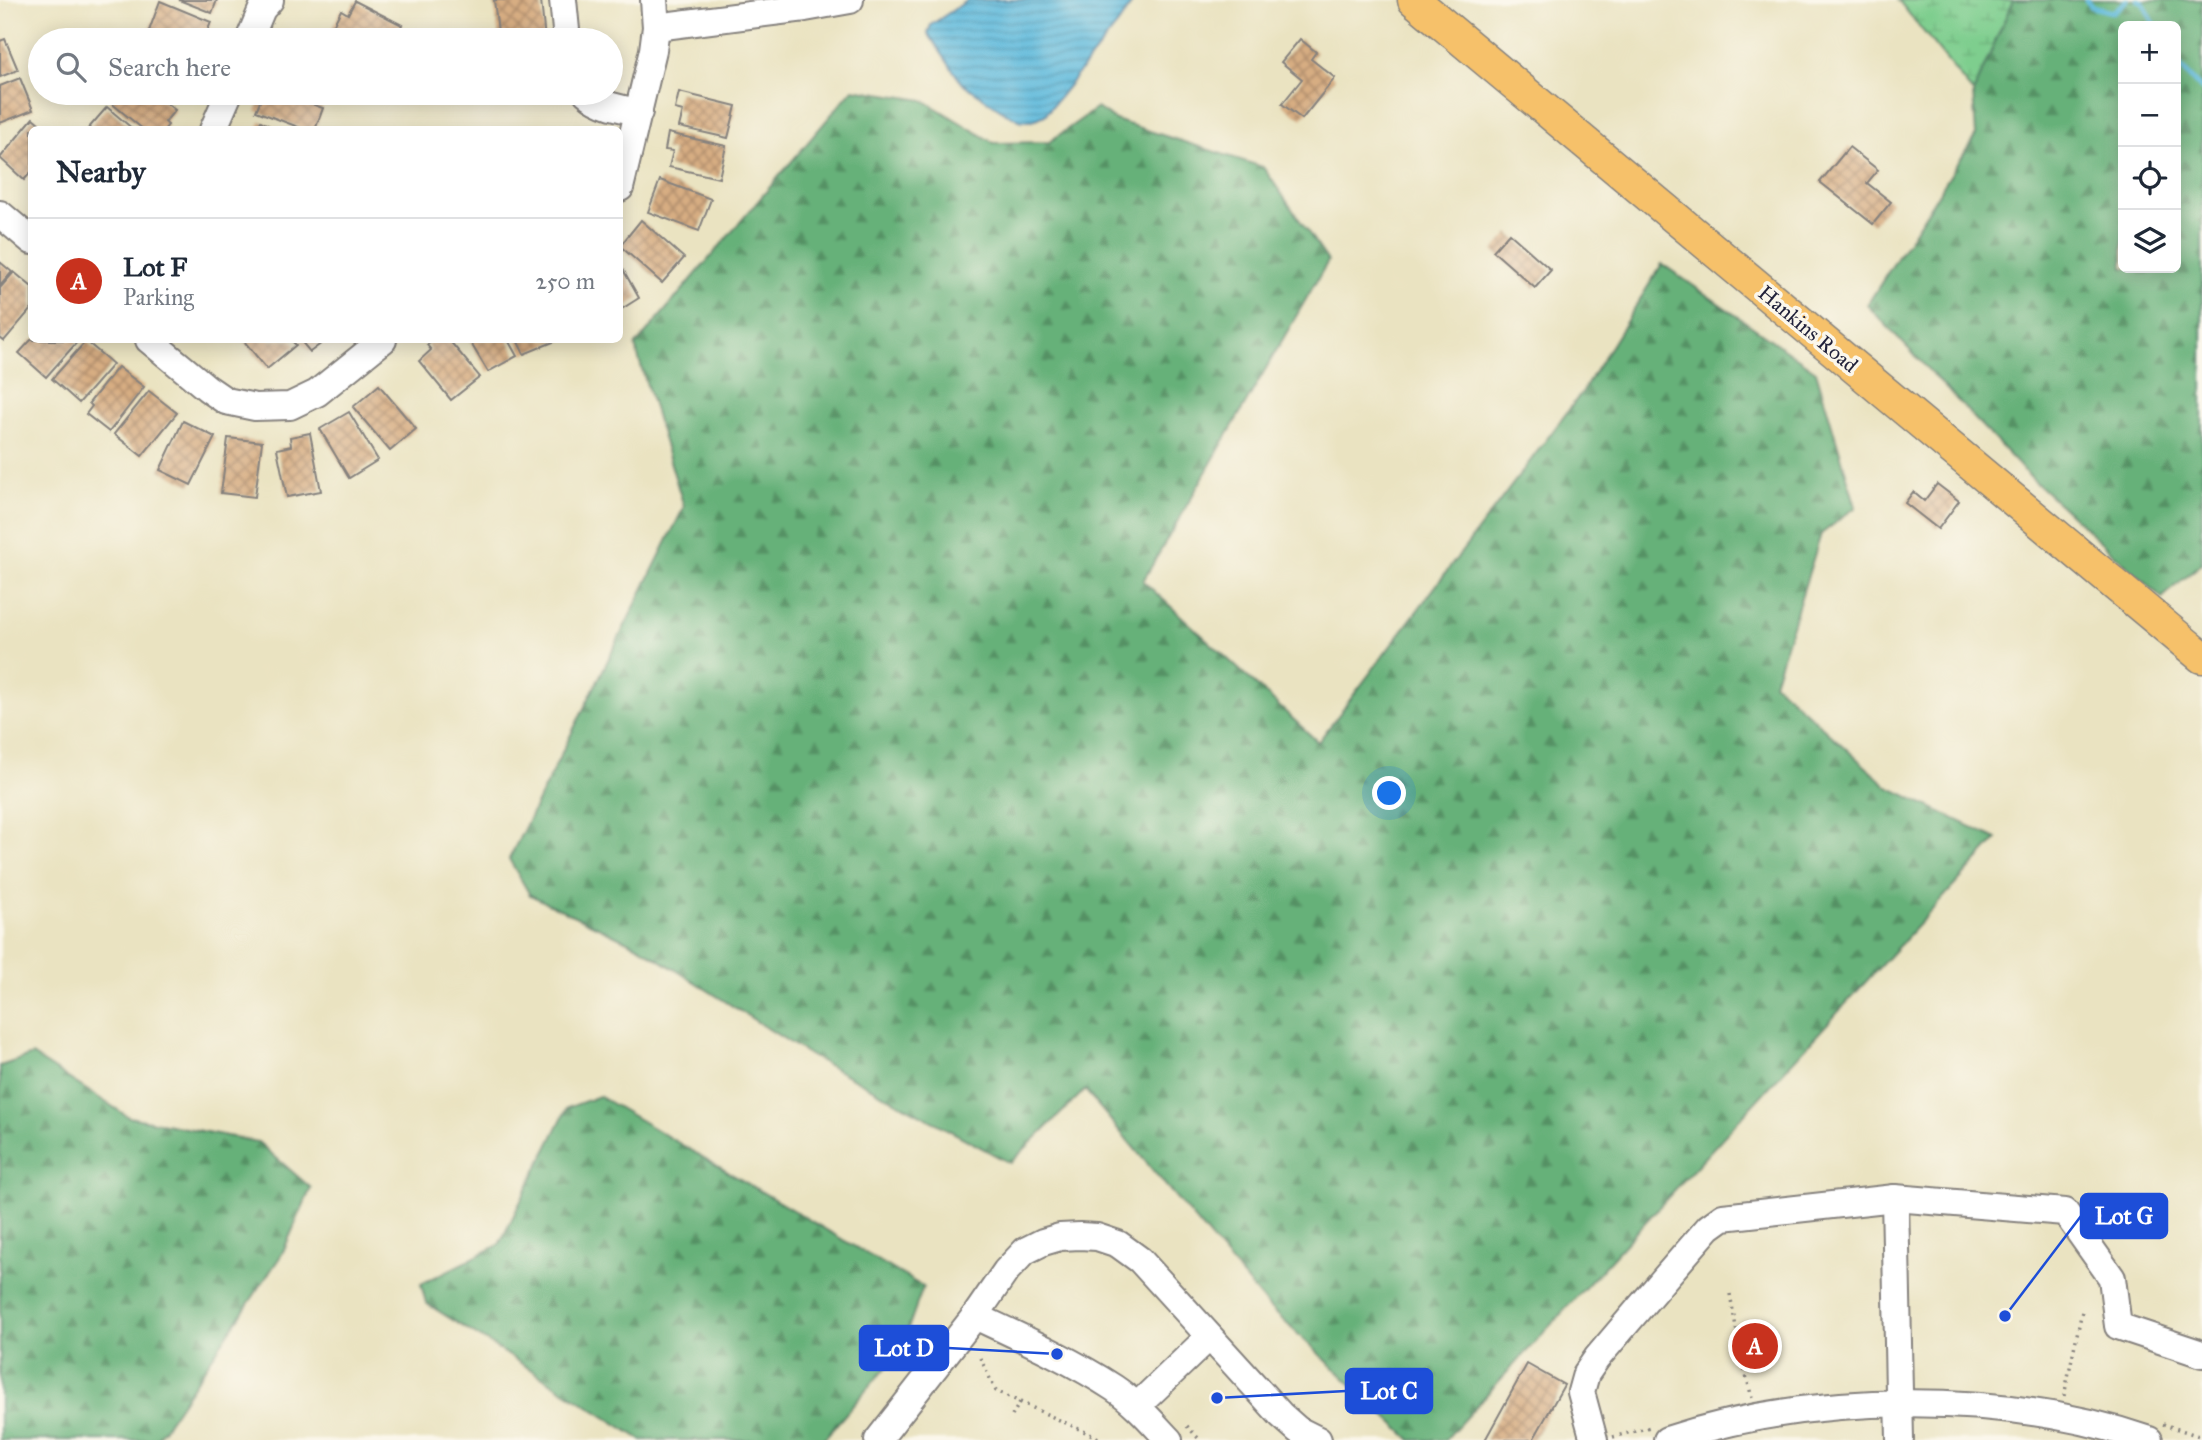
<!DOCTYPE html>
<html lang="en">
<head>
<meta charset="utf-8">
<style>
  :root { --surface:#fff; --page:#f2f2f3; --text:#1f2937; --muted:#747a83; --line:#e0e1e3; --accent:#c8321e }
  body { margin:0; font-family:"IM FELL Great Primer",serif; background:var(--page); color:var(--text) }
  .controls { position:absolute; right:21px; top:21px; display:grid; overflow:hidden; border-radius:10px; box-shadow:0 4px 18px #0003 }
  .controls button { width:63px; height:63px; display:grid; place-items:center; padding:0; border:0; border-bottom:2px solid var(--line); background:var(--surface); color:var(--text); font:35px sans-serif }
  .you { position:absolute; left:1390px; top:794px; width:24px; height:24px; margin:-18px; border:5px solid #fff; border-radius:50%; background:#1a73e8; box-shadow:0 0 0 10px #1a73e833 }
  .badge { display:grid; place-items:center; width:46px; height:46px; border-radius:50%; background:var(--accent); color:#fff; font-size:23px; font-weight:700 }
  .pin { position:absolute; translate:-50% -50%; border:4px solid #fff; box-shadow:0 2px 7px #0006 }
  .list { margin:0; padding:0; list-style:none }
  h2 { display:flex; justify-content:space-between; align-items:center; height:91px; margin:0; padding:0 28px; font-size:30px }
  h2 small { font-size:23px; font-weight:400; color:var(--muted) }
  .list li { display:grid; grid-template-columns:46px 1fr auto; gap:21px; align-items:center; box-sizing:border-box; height:126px; padding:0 28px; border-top:2px solid var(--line) }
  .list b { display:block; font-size:26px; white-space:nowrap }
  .list p { margin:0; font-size:23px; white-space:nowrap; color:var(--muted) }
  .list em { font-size:23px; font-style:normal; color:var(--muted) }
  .icon { flex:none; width:38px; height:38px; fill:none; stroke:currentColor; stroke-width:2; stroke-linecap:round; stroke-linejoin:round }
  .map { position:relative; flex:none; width:2202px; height:1440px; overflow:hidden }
  .search { position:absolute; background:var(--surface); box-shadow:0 4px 18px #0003; left:28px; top:28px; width:595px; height:77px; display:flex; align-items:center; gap:18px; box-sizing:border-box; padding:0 24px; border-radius:38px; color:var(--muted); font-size:26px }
  .panel { position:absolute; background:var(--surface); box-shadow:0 4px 18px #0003; left:28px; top:126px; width:595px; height:217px; border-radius:10px }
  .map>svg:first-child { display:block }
  .forest { fill:url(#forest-firs); stroke:#446a5a; stroke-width:2; fill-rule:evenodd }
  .wetland { fill:url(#wetland-marsh); stroke:#507864; stroke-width:2 }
  .water { fill:url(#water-rules); stroke:#406e8c; stroke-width:2 }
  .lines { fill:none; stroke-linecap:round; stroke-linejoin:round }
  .stream { stroke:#5ebadc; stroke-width:5 }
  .building { fill:url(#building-cross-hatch) }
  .minor-casing { stroke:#86827e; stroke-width:30 }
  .major-casing { stroke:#86827e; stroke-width:35 }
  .path { stroke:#86827e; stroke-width:3.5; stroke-dasharray:2 5; stroke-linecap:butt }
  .minor { stroke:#fff; stroke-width:26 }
  .major { stroke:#f6c16b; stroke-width:32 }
  .labels { text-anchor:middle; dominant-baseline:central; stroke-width:7; stroke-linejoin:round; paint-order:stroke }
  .street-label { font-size:21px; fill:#22223b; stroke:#fbf7ec }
  .leader { fill:none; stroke:#1d4ed8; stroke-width:2.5 }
  .callout-dot { fill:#1d4ed8; stroke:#fbf7ec; stroke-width:2.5 }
  .callout { fill:#1d4ed8; stroke:#1d4ed8; stroke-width:2.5 }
  .callout-label { font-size:23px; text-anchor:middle; font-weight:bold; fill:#fff }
</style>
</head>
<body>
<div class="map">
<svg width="2202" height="1440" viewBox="0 0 2202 1440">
  <defs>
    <pattern id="forest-firs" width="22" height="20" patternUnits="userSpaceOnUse" patternTransform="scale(1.75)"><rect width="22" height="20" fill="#66b179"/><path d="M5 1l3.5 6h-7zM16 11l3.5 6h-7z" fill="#549064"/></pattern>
    <pattern id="wetland-marsh" width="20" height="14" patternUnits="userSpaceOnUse" patternTransform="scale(1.75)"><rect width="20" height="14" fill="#7ece8e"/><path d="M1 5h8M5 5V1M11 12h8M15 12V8" fill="none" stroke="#6db17b"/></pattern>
    <pattern id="water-rules" width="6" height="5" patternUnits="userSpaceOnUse" patternTransform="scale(1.75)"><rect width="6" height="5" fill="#5ebadc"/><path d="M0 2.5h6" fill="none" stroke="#4d97b4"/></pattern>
    <pattern id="building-cross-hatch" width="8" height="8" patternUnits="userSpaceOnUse" patternTransform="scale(1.75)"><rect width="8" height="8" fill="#d7ad82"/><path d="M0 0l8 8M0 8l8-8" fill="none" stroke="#ae8c6c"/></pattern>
  </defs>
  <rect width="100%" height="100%" fill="#fbf7ec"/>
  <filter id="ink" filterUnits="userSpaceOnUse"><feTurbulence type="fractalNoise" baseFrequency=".0143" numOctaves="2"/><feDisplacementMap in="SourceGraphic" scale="14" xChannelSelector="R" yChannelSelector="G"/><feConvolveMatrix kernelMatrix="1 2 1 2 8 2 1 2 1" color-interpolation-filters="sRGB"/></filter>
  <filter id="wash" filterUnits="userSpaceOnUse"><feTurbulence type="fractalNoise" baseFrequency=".00686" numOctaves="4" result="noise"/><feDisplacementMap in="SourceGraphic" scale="28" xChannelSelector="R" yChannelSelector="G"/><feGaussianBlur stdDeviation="1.57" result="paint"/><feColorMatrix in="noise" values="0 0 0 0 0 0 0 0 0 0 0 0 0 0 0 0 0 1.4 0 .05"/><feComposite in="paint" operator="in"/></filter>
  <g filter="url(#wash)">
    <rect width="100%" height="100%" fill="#eae3c1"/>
    <!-- forest -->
    <g class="forest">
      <path d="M2013 0H2202V563L2162 598 2031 478 1867 305 1976 135 1973 93ZM2123 26H2176V268H2123Z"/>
      <path d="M853 89 923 100 994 143 1049 142 1097 108 1115 120 1263 167 1328 261 1143 581 1318 742 1583 391 1662 264 1816 371 1856 507 1821 534 1774 683 1888 787 1997 839 1445 1440H1411L1266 1304 1085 1090 1010 1163 811 1056 638 946 530 895 509 859 684 507 635 346Z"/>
      <path d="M32 1055 129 1117 258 1142 311 1188 282 1254 156 1440H0V1066Z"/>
      <path d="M599 1096 923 1287 900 1351 823 1440H642L426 1303 421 1284 499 1245 567 1108Z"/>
    </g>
    <!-- wetland -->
    <path class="wetland" d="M1898 0H2013L1973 93Z"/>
    <!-- water -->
    <path class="water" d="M968 0H1134L1118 24 1045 115 1032 121H1021L1004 112 961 82 928 33 931 25Z"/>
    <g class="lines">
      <!-- stream -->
      <g class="stream">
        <path d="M2086 0 2092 7 2113 12 2127 0"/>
        <path d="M2138 0 2143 2 2155 26"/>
        <path d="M2176 62 2202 90"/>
      </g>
    </g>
    <g id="blocks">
      <!-- building -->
      <g class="building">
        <path d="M179 0H217L212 13Z"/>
        <path d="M494 0H541L545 40H499Z"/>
        <path d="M160 1 211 22 204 40H173L149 31Z"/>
        <path d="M355 1 402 25 394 40H356L332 28 341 10 348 14Z"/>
        <path d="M5 39 18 70 0 77V41Z"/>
        <path d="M1300 39 1316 52 1311 59 1335 78 1302 119 1282 104 1302 79 1281 62Z"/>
        <path d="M20 78 33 110 0 123V86Z"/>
        <path d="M679 92 736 106 728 138 679 127 683 111 675 109Z"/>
        <path d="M118 93H153L175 110 165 122 168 125 164 130H144L110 102Z"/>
        <path d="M269 93H302L317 98 314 105 323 108 315 130H306L256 111 263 94 268 96Z"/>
        <path d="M107 107 134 130H87Z"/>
        <path d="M33 118 47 130H32V171L24 180 0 158Z"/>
        <path d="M261 121 277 130H256Z"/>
        <path d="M668 133 726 146 719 178 669 167 673 151 665 150Z"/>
        <path d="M1849 147 1878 170 1867 183 1891 202 1873 224 1820 182Z"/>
        <path d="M660 180 711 199 699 231 648 212Z"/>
        <path d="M641 220 684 258 662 283 620 246Z"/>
        <path d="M1509 233 1551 270 1535 288 1493 251Z"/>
        <path d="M0 262 12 272 0 286Z"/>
        <path d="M620 264 639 298 620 310Z"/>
        <path d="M14 272 32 287V308L4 341 0 338V288Z"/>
        <path d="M31 340H79L46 377 19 353Z"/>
        <path d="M243 340H291L296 345 267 369Z"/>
        <path d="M300 340H326L310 352Z"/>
        <path d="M434 340H449L480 377 451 400 419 361 431 350 427 345Z"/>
        <path d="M469 340H508L517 356 488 372Z"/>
        <path d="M517 340H558L524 354Z"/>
        <path d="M86 341 113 364 79 403 52 379Z"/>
        <path d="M118 367 144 387 109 432 86 414 92 406 89 403Z"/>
        <path d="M379 385 416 429 390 451 353 407Z"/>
        <path d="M149 391 177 413 142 456 114 434Z"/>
        <path d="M349 412 378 460 349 478 320 429Z"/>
        <path d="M183 421 215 437 191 485 160 470Z"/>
        <path d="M310 433 321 491 287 497 277 449 291 446 290 437Z"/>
        <path d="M228 438 262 442 255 497 221 493Z"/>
        <path d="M1937 484 1959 501 1938 529 1905 503 1913 492 1924 501Z"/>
        <path d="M1527 1364 1564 1385 1533 1440H1485Z"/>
      </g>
    </g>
  </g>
  <g filter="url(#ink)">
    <use href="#blocks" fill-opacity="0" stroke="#86827e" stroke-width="2"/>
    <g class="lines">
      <!-- minor casing -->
      <g class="minor-casing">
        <g id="minor">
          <path d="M563 0 567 40"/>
          <path d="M656 27 805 8 850 0"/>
          <path d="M249 40 262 9 270 0"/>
          <path d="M587 93C600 105 622 109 639 112"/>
          <path d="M213 130 229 93"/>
          <path d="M620 188 653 50 656 27 654 0"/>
          <path d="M0 214 32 241"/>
          <path d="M149 340 207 388 226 401 255 407 290 406 317 393 383 340"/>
          <path d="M1895 1198 1900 1440"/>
          <path d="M975 1316C1022 1338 1071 1360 1114 1388 1135 1402 1152 1422 1169 1440"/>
          <path d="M1137 1406 1209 1337"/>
          <path d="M878 1440 975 1316 1006 1271 1025 1251 1043 1242 1060 1237 1080 1236 1097 1237 1118 1244 1140 1260 1281 1415 1298 1430 1318 1440"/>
          <path d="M1594 1440 1581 1392 1586 1374 1597 1358 1664 1279 1709 1227 1723 1217 1895 1198 2065 1212 2112 1278 2118 1326 2202 1354"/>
          <path d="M1667 1440C1812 1392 2004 1390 2149 1440"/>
        </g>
      </g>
      <!-- major casing -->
      <g class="major-casing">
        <path id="major" d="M1414 0 2202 657"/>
      </g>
      <!-- path -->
      <g class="path">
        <path d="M1730 1294 1742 1360 1752 1398"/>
        <path d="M980 1358 996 1391 1103 1440"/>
        <path d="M2064 1396 2082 1311"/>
        <path d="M1012 1416 1020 1402"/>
        <path d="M2163 1424 2202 1437"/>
        <path d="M1187 1426 1200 1440"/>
        <path d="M1613 1437 1650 1427"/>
      </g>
      <!-- minor -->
      <use href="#minor" class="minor"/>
      <!-- major -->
      <use href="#major" class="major"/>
    </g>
  </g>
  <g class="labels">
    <!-- street labels -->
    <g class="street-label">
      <text transform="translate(1808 329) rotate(40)">Hankins Road</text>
    </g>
  </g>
  <!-- callouts -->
  <path class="leader" d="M2005 1316L2081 1216M1057 1354L948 1348M1217 1398L1346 1391"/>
  <g class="callout-dot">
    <circle cx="2005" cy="1316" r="7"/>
    <circle cx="1057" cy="1354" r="7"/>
    <circle cx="1217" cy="1398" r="7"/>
  </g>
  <g class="callout">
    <rect x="2081" y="1194" width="86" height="44" rx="7"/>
    <rect x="860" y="1326" width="88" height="44" rx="7"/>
    <rect x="1346" y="1369" width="86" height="44" rx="7"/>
  </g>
  <g class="callout-label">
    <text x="2124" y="1224">Lot G</text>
    <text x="904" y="1356">Lot D</text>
    <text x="1389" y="1399">Lot C</text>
  </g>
</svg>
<div class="controls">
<button>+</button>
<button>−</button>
<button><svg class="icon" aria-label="locate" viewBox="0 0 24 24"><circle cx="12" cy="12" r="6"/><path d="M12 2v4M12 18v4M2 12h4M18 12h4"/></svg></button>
<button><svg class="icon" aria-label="layers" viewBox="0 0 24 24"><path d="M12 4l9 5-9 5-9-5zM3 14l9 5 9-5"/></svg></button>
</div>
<div class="you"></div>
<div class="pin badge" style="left:1755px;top:1346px">A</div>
<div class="search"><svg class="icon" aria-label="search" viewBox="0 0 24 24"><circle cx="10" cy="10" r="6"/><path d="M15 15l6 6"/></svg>Search here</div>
<section class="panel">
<h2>Nearby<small></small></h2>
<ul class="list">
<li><span class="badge">A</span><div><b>Lot F</b><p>Parking</p></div><em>250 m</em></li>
</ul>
</section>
</div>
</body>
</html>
